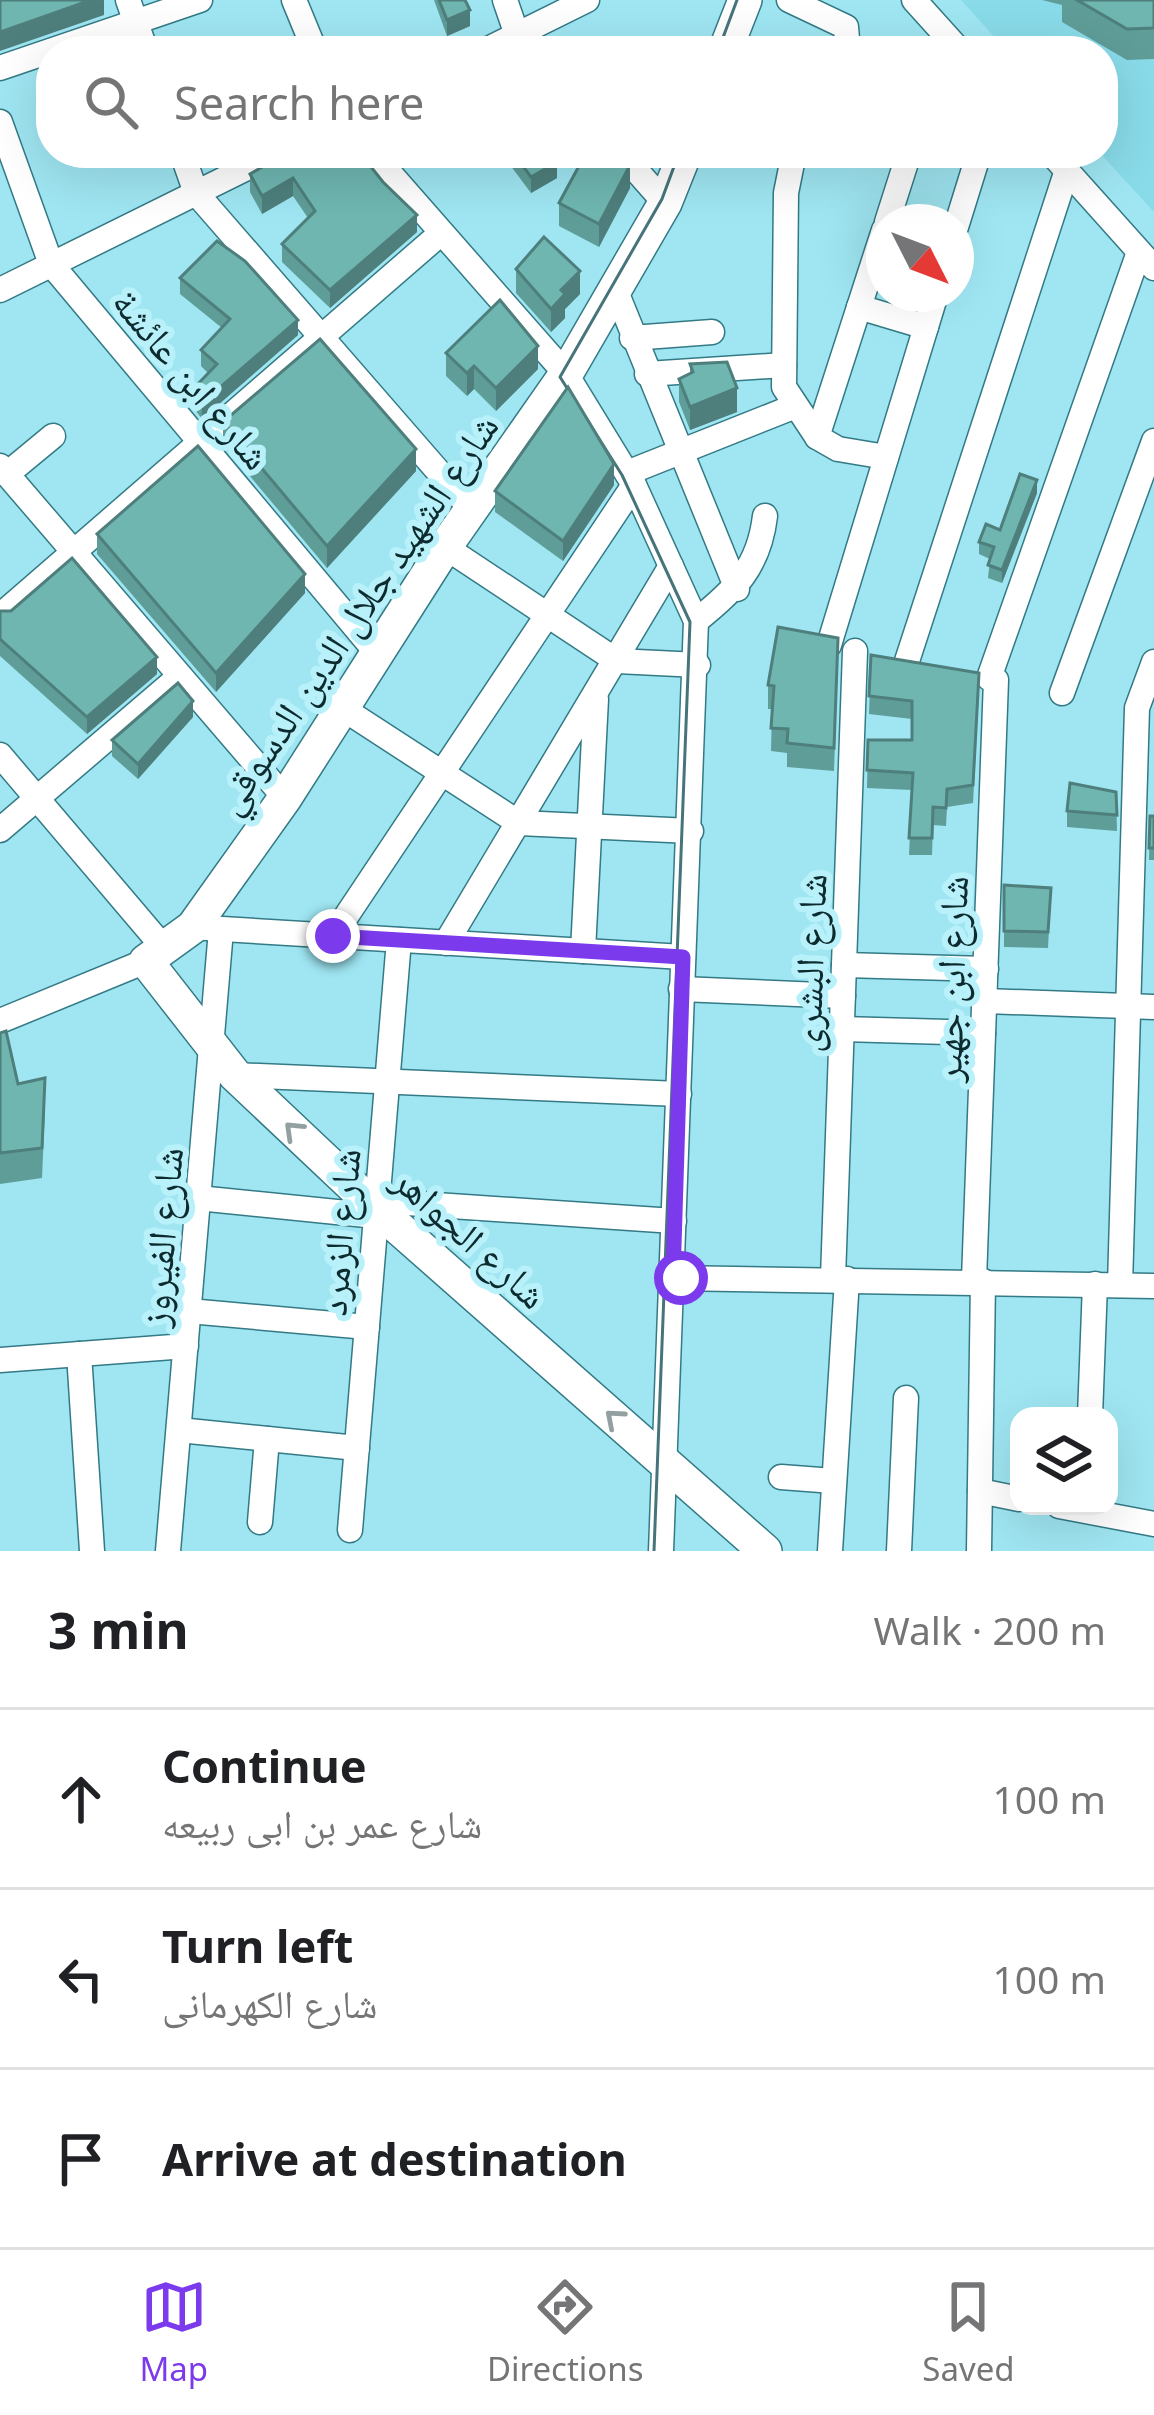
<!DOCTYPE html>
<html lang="en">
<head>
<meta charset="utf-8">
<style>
  :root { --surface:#fff; --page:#f6f6f6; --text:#202124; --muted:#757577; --line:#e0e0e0; --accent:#7c3aed }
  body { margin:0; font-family:"Noto Sans","Noto Naskh Arabic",sans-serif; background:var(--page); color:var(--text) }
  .controls { position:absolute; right:36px; bottom:36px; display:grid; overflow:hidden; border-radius:24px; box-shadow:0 12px 48px #0002 }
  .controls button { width:108px; height:108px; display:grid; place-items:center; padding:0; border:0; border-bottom:3px solid var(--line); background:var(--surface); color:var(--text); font:60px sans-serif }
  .compass { position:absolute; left:866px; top:204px; width:108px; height:108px; border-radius:50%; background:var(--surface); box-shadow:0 12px 48px #0002; rotate:132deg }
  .stop { position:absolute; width:36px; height:36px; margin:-27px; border:9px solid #7c3aed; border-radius:50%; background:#fff }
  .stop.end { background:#7c3aed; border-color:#fff; box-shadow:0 3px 12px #0008 }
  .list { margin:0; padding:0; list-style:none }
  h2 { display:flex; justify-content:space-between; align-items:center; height:156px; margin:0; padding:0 48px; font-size:51px }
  h2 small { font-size:39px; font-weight:400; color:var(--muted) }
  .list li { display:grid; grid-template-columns:78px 1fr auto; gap:36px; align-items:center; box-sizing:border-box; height:180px; padding:0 48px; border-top:3px solid var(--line) }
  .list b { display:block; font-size:45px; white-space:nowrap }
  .list p { margin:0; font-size:39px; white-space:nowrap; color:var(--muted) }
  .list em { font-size:39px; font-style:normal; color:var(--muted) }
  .icon { flex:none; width:66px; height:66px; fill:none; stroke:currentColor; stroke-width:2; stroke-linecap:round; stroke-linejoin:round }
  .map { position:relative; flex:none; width:1154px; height:1551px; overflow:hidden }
  .search { position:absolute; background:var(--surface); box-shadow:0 12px 48px #0002; left:36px; right:36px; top:36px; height:132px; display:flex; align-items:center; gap:30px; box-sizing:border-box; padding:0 42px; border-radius:48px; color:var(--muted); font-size:45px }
  .sheet { height:696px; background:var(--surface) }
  nav { display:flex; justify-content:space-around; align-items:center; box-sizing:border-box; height:168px; border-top:3px solid var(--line); background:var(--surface); font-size:33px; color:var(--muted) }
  nav a { display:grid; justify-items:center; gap:6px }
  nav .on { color:var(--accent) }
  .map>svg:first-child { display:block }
  .built { fill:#89dbe9 }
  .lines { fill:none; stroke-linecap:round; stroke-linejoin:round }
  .minor-casing { stroke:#337a85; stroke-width:27 }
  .secondary-casing { stroke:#337a85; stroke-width:36 }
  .minor { stroke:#fff; stroke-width:24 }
  .secondary { stroke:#fff; stroke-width:33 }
  .tram { stroke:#46747b; stroke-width:3 }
  .wall { fill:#5f9d98 }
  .shaded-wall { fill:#4e7f7c }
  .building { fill:#6fb6b1; stroke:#4e7f7c; stroke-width:3 }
  .oneway { stroke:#92a0a1 }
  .route { stroke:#7c3aed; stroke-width:15 }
  .labels { text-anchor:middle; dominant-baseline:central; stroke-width:12; stroke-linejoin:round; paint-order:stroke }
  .street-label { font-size:39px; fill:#0d2b2f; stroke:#b9f1fa }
</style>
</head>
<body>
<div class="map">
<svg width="1154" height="1551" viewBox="0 0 1154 1551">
  <rect width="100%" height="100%" fill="#9fe6f2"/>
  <!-- built -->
  <path class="built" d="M961 0H1154V212L1100 153 1103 51H1007Z"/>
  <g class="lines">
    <!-- minor casing -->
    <g class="minor-casing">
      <g id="minor">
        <path d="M128 0 146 51"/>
        <path d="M294 0 315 51"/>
        <path d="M505 0 517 35 531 51"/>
        <path d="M789 0 846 27 848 51"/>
        <path d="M914 0 960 51"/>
        <path d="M484 51 587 0"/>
        <path d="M0 68 200 0"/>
        <path d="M0 122 51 264 377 653"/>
        <path d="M182 153 196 193 471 509"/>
        <path d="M372 153 566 374 634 485 696 621 661 1551"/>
        <path d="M621 153 665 203"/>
        <path d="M794 153 786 193 784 387 817 437 838 449 886 457"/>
        <path d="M1051 153 1154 268"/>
        <path d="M887 222 909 153"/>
        <path d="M956 227 979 153"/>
        <path d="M615 289 737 589"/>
        <path d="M0 290 277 153"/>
        <path d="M859 307 926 327"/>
        <path d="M632 338 712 332"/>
        <path d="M647 374 784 365"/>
        <path d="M817 437 884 230"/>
        <path d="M0 466 285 798"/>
        <path d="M627 473 793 407"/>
        <path d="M7 474 53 436"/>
        <path d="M445 547 617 661 698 665"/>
        <path d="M0 616 440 234"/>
        <path d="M696 621C735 590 759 567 765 516"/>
        <path d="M829 645 936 294"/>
        <path d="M907 661 1067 170"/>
        <path d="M989 678 1139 252"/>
        <path d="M1062 693 1154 441"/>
        <path d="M342 708 519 823 691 831"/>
        <path d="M0 755 164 948"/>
        <path d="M0 830 180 676"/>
        <path d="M206 928 683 957"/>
        <path d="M333 936 634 485"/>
        <path d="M446 943 671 566"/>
        <path d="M583 951 596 699"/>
        <path d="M844 965 986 969"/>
        <path d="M681 989 843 996"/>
        <path d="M985 1001 1154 1007"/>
        <path d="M0 1021 146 961"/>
        <path d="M842 1029 983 1033"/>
        <path d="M235 1075 679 1094"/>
        <path d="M198 1198 376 1216"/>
        <path d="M377 1201 674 1221"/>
        <path d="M673 1278 1154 1286"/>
        <path d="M833 1278 855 651"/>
        <path d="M974 1280 996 680"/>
        <path d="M1120 1285 1137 708 1154 662"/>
        <path d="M189 1311 367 1327"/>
        <path d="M79 1354 92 1551"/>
        <path d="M0 1360 186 1346"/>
        <path d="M1090 1416 1095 1284"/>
        <path d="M179 1430 357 1448"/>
        <path d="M781 1477 834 1481"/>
        <path d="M980 1491 1019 1499"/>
        <path d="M1059 1506 1154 1524"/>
        <path d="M260 1522 267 1439"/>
        <path d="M350 1530 399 940"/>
        <path d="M168 1551 221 930"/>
        <path d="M830 1551 847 1279"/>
        <path d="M899 1551 906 1398"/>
        <path d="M979 1551 983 1281"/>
      </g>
    </g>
    <!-- secondary casing -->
    <g class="secondary-casing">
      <g id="secondary">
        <path d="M725 51 745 0"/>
        <path d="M685 153 665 203 566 374 445 547 285 798 193 927 146 961 235 1075 377 1209 765 1551"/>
      </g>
    </g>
    <!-- minor -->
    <use href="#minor" class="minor"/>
    <!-- secondary -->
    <use href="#secondary" class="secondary"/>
    <!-- tram -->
    <g class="tram">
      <path d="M718 51 737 0"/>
      <path d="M654 1551 690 622 622 475 560 377 662 199 679 153"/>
    </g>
  </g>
  <!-- wall -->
  <g class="wall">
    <path d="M434 0H465L470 26 447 36Z"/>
    <path d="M1042 0H1154V59L1127 60 1062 22V5Z"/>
    <path d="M501 153H535L557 178 531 193Z"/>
    <path d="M277 165 417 232 330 308 282 262V244L308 218 293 196 262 214 250 192V174Z"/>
    <path d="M630 188 599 247 559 226V203Z"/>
    <path d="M516 269 580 294 565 309V318L551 332 516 293Z"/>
    <path d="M180 278 298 335 202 419 192 406V390L208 373 201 366V350L222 328 180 294Z"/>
    <path d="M446 353 538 369 496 411 474 389 467 396 446 376Z"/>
    <path d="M690 364 737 412 690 430 679 402V379L690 373Z"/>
    <path d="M223 422 416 471 327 568 223 444Z"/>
    <path d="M614 485 563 561 495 512V491Z"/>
    <path d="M1037 493 1002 583 988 578 990 559 979 554V542L1000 530Z"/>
    <path d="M97 534 305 593 216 692 97 554Z"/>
    <path d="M0 611 157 674 87 734 0 656Z"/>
    <path d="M871 655 979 691 973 803 947 807 946 826 933 825 932 855H909L912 790 867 788 868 740H912V719L869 714Z"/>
    <path d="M838 661 834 771 787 767V753L771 751 772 709H768V685Z"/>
    <path d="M193 717 138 779 112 756V740Z"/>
    <path d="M1116 792 1117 831 1067 827V811Z"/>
    <path d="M1150 816H1154V860H1149Z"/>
    <path d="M1004 885 1051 888 1048 948 1004 947Z"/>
    <path d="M0 1033 18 1084 45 1109 42 1178 0 1184Z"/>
  </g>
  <!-- shaded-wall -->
  <g class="shaded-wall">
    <path d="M91 0H104V15L0 51V32Z"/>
    <path d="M470 10V26L447 36V20Z"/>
    <path d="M557 162V178L531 193V177Z"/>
    <path d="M630 165V188L599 247V224Z"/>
    <path d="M293 178V196L262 214V196Z"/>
    <path d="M417 215V232L330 308V290Z"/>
    <path d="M580 271V294L565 309V318L551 332V309L561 290Z"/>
    <path d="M298 320V335L202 419V403Z"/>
    <path d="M538 346V369L496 411V388Z"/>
    <path d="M474 366V389L467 396V373Z"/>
    <path d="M737 388V412L690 430V407Z"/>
    <path d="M416 449V471L327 568V546Z"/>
    <path d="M614 464V485L563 561V541Z"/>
    <path d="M1037 480V493L1002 583V570Z"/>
    <path d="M305 574V593L216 692V673Z"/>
    <path d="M157 657V674L87 734V717Z"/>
    <path d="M193 701V717L138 779V764Z"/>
  </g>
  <!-- building -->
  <g class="building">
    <path d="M0 0H91L0 32Z"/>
    <path d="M439 0H465L470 10 447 20Z"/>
    <path d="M1077 0H1154V28L1127 29Z"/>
    <path d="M295 153H360L383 182 417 215 330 290 282 244 315 211 293 178 262 196 250 174 274 160 277 165Z"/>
    <path d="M513 153H547L557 162 531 177Z"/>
    <path d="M586 153H612L630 165 599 224 559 203Z"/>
    <path d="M544 237 580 271 561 290 565 294 551 309 516 269Z"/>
    <path d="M217 241 245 261 298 320 202 403 192 390 217 364 201 350 230 319 180 278Z"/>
    <path d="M500 300 538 346 496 388 474 366 467 373 446 353Z"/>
    <path d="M320 339 416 449 327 546 223 422Z"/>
    <path d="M727 362 737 388 690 407 679 379 693 372 690 364Z"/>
    <path d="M568 387 614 464 563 541 495 491Z"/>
    <path d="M198 446 305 574 216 673 97 534Z"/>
    <path d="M1020 474 1037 480 1002 570 988 565 994 547 979 542 986 524 1000 530Z"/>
    <path d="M72 558 157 657 87 717 0 639V611H11Z"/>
    <path d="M778 627 838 638 834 748 787 743 788 729 771 728 774 686 768 685Z"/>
    <path d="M871 655 979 673 973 785 947 789 946 808 933 807 932 838H909L913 773 867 770 868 740H912V701L869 696Z"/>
    <path d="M178 683 193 701 138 764 112 740Z"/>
    <path d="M1070 783 1116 792 1117 815 1067 811Z"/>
    <path d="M1150 816H1154V848H1149Z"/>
    <path d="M1004 885 1051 888 1048 932 1004 931Z"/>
    <path d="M6 1031 18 1084 45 1078 42 1148 0 1153V1033Z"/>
  </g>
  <!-- one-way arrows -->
  <defs><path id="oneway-chevron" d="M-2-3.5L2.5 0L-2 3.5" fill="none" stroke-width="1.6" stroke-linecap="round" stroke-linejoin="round" transform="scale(3)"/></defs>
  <g class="oneway">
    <use href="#oneway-chevron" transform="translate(293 1130) rotate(-136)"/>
    <use href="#oneway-chevron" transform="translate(614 1418) rotate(-139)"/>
  </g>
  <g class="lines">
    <!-- route -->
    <path class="route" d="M333 936 683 957 673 1278H681"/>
  </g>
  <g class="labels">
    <!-- street labels -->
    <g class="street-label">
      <text transform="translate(193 378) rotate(50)">شارع ابن عائشة</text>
      <text transform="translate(355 613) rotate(-56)">شارع الشهيد جلال الدين الدسوقي</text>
      <text transform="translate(808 963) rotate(-88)">شارع البشرى</text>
      <text transform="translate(949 979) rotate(-88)">شارع ابن جهير</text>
      <text transform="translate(338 1232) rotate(-85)">شارع الزمرد</text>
      <text transform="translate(471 1236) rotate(42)">شارع الجواهر</text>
      <text transform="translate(160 1237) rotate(-85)">شارع الفيروز</text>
    </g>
  </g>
</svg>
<div class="controls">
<button><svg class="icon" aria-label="layers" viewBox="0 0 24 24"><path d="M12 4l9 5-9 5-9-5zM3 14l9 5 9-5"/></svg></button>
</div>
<svg class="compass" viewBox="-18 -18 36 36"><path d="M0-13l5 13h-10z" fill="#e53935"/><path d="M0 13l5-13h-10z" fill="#757577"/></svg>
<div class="stop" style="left:681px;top:1278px"></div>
<div class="stop end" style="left:333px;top:936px"></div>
<div class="search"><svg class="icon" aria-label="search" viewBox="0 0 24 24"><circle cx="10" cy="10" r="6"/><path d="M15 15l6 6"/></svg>Search here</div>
</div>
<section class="sheet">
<h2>3 min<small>Walk · 200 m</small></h2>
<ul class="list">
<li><svg class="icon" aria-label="ahead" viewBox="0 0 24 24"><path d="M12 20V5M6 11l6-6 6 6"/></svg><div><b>Continue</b><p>شارع عمر بن ابى ربيعه</p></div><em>100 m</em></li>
<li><svg class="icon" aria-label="left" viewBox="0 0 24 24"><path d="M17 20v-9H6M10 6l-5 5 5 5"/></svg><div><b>Turn left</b><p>شارع الكهرمانى</p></div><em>100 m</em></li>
<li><svg class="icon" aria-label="arrive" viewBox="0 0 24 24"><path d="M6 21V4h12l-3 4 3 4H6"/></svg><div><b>Arrive at destination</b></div></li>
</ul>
</section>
<nav>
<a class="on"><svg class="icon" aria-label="map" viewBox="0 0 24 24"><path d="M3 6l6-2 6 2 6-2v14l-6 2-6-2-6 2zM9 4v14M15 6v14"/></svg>Map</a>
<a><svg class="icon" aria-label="directions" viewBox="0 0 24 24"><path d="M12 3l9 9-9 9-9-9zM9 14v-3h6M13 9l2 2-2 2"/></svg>Directions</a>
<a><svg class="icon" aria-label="saved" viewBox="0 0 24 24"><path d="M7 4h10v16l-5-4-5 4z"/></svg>Saved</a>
</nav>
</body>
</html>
